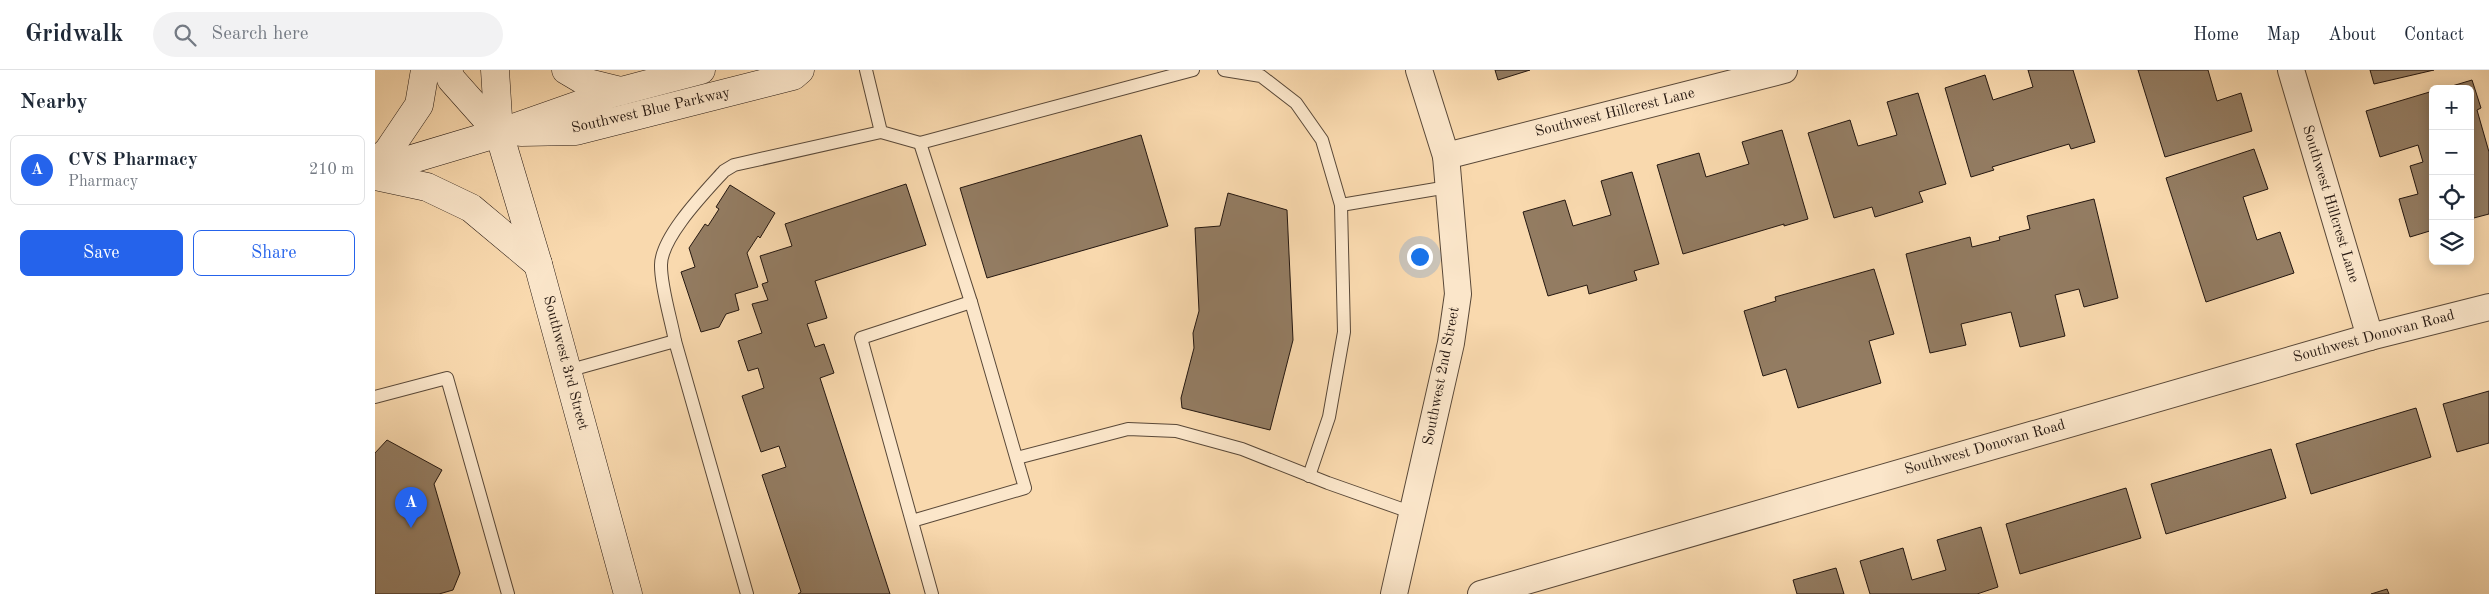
<!DOCTYPE html>
<html lang="en">
<head>
<meta charset="utf-8">
<style>
  :root { --surface:#fff; --page:#f2f2f3; --text:#1f2937; --muted:#747a83; --line:#e0e1e3; --accent:#2563eb }
  body { margin:0; font-family:"Old Standard TT",serif; background:var(--page); color:var(--text) }
  .controls { position:absolute; right:15px; top:15px; display:grid; overflow:hidden; border-radius:8px; box-shadow:0 2px 12px #0003 }
  .controls button { width:45px; height:45px; display:grid; place-items:center; padding:0; border:0; border-bottom:1px solid var(--line); background:var(--surface); color:var(--text); font:25px sans-serif }
  .you { position:absolute; left:1044px; top:186px; width:18px; height:18px; margin:-12px; border:4px solid #fff; border-radius:50%; background:#1a73e8; box-shadow:0 0 0 8px #1a73e833 }
  .badge { display:grid; place-items:center; width:32px; height:32px; border-radius:50%; background:var(--accent); color:#fff; font-size:16px; font-weight:700 }
  .pin { position:absolute; translate:-50% -41px; filter:drop-shadow(0 1px 2px #0008) }
  .pin::after { content:''; position:absolute; top:26px; width:18px; height:15px; background:inherit; clip-path:polygon(0 0,100% 0,50% 100%) }
  .list { margin:0; padding:0; list-style:none }
  h2 { display:flex; justify-content:space-between; align-items:center; height:65px; margin:0; padding:0 20px; font-size:21px }
  h2 small { font-size:16px; font-weight:400; color:var(--muted) }
  .list li { display:grid; grid-template-columns:32px 1fr auto; gap:15px; align-items:center; box-sizing:border-box; height:70px; margin:0 10px 10px; padding:0 10px; border:1px solid var(--line); border-radius:8px }
  .list b { display:block; font-size:19px; white-space:nowrap }
  .list p { margin:0; font-size:16px; white-space:nowrap; color:var(--muted) }
  .list em { font-size:16px; font-style:normal; color:var(--muted) }
  .actions { display:flex; gap:10px; padding:15px 20px }
  .actions a { flex:1; padding:11px 0; border:1px solid var(--accent); border-radius:8px; text-align:center; font-size:18px; color:var(--accent) }
  .actions .main { background:var(--accent); color:#fff }
  .icon { flex:none; width:28px; height:28px; fill:none; stroke:currentColor; stroke-width:2; stroke-linecap:round; stroke-linejoin:round }
  .map { position:relative; flex:none; width:2114px; height:524px; overflow:hidden }
  header { display:flex; align-items:center; gap:30px; box-sizing:border-box; height:70px; padding:0 25px; background:var(--surface); border-bottom:1px solid var(--line) }
  header strong { font-size:24px }
  nav { display:flex; gap:28px; margin-inline-start:auto; font-size:18px }
  .search { width:350px; height:45px; background:var(--page); display:flex; align-items:center; gap:12px; box-sizing:border-box; padding:0 18px; border-radius:28px; color:var(--muted); font-size:19px }
  main { display:flex }
  aside { flex:1; background:var(--surface) }
  .map>svg:first-child { display:block }
  .building { fill:#937c62; stroke:#241710 }
  .lines { fill:none; stroke-linecap:round; stroke-linejoin:round }
  .lane-casing { stroke:#594838; stroke-width:14 }
  .street-casing { stroke:#594838; stroke-width:28 }
  .secondary-casing { stroke:#241710; stroke-width:29 }
  .lane { stroke:#fbe6ca; stroke-width:12 }
  .street { stroke:#fbe6ca; stroke-width:26 }
  .secondary { stroke:#fbe6ca; stroke-width:28 }
  .labels { text-anchor:middle; dominant-baseline:central; stroke-width:4.5; stroke-linejoin:round; paint-order:stroke }
  .street-label { font-size:15px; fill:#241710; stroke:#fbe6ca }
</style>
</head>
<body>
<header>
<strong>Gridwalk</strong>
<div class="search"><svg class="icon" aria-label="search" viewBox="0 0 24 24"><circle cx="10" cy="10" r="6"/><path d="M15 15l6 6"/></svg>Search here</div>
<nav><a>Home</a><a>Map</a><a>About</a><a>Contact</a></nav>
</header>
<main>
<aside>
<h2>Nearby<small></small></h2>
<ul class="list">
<li><span class="badge">A</span><div><b>CVS Pharmacy</b><p>Pharmacy</p></div><em>210 m</em></li>
</ul>
<div class="actions"><a class="main">Save</a><a>Share</a></div>
</aside>
<div class="map">
<svg width="2114" height="524" viewBox="0 0 2114 524">
  <rect width="100%" height="100%" fill="#f9d9ae"/>
  <filter id="stains"><feTurbulence type="fractalNoise" baseFrequency=".004" numOctaves="4"/><feColorMatrix values="0 0 0 0 .2 0 0 0 0 .09 0 0 0 0 .02 0 0 0 .5 -.17"/></filter>
  <radialGradient id="worn" r=".72"><stop offset=".6" stop-color="#630" stop-opacity="0"/><stop offset="1" stop-color="#630" stop-opacity=".3"/></radialGradient>
  <!-- building -->
  <g class="building">
    <path d="M1120 0H1155L1123 10Z"/>
    <path d="M1653 0H1698L1720 72 1696 79 1694 74 1617 97 1619 100 1596 107 1570 18 1610 5 1618 30 1658 17Z"/>
    <path d="M1763 0H1833L1842 31 1866 23 1877 61 1790 87Z"/>
    <path d="M1995 0H2059L1999 14Z"/>
    <path d="M2097 10 2106 38 2102 40 2114 82V144L2095 149V19H2067Z"/>
    <path d="M2058 21V160L2035 167 2024 129 2043 124 2035 96 2048 92 2043 75 2005 87 1991 41Z"/>
    <path d="M1543 23 1571 114 1544 122 1548 132 1500 147 1497 137 1459 148 1433 63 1475 50 1483 76 1522 65 1512 32Z"/>
    <path d="M1407 60 1433 149 1409 156V154L1308 184 1282 95 1324 83 1331 107 1374 94 1367 72Z"/>
    <path d="M766 65 793 156 612 208 585 118Z"/>
    <path d="M1879 79 1893 119 1868 127 1882 170 1905 162 1919 203 1831 232 1791 108Z"/>
    <path d="M1257 102 1284 194 1259 201 1262 210 1214 224 1212 215 1173 226 1148 142 1190 130 1198 156 1236 145 1226 111Z"/>
    <path d="M531 114 551 175 440 211 452 248 432 254 440 277 449 274 459 303 445 308 515 524H423L426 522 387 405 411 397 404 376 386 382 367 326 389 318 383 298 373 301 363 271 387 263 377 234 393 230 387 214 393 212 385 186 417 176 410 154Z"/>
    <path d="M355 115 400 143 385 168 383 166 372 183 383 217 360 224 364 240 351 244 344 257 326 262 306 202 320 197 314 178 330 154 333 156 344 139 341 137Z"/>
    <path d="M853 123 912 140 918 270 895 360 807 338 806 328 819 278 818 263 824 241 820 158 845 156Z"/>
    <path d="M1719 129 1743 228 1709 237 1704 219 1680 225 1690 266 1645 277 1636 242 1586 254 1591 275 1555 283 1531 184 1595 167 1597 177 1625 170 1624 167 1655 159 1652 146Z"/>
    <path d="M1499 199 1519 264 1494 271 1506 313 1423 338 1411 299 1388 306 1369 241 1401 231 1400 227Z"/>
    <path d="M2114 321V373L2082 382 2068 334Z"/>
    <path d="M2041 338 2056 387 1936 424 1921 374Z"/>
    <path d="M12 370 67 400 59 414 85 503 78 520 64 524H0V383Z"/>
    <path d="M1896 379 1911 428 1791 464 1776 414Z"/>
    <path d="M1751 418 1766 468 1645 504 1631 454Z"/>
    <path d="M1606 457 1623 517 1602 524H1495L1485 491 1528 478 1537 510 1571 500 1562 470Z"/>
    <path d="M1461 498 1469 524H1422L1418 510Z"/>
    <path d="M2012 519 2014 524H1996Z"/>
  </g>
  <g class="lines">
    <!-- lane casing -->
    <g class="lane-casing">
      <g id="lane">
        <path d="M491 0 506 62 545 73"/>
        <path d="M849 0 886 6 921 33 947 70 966 135"/>
        <path d="M596 232 545 73 818 0"/>
        <path d="M300 271C296 249 286 218 286 196 285 168 330 122 349 101L359 95 506 62"/>
        <path d="M192 301 300 271 372 524"/>
        <path d="M0 327 72 308 133 524"/>
        <path d="M642 388 753 359 801 361 867 379 953 413 1038 443"/>
        <path d="M934 406 954 347 969 262 966 135 1073 117"/>
        <path d="M537 451 650 418 596 232 486 268 557 524"/>
      </g>
    </g>
    <!-- street casing -->
    <g class="street-casing">
      <g id="street">
        <path d="M1916 0 1995 267"/>
        <path d="M1071 86 1409 0"/>
        <path d="M1019 524 1076 273 1083 224 1071 86 1044 0"/>
        <path d="M1106 524 1995 267 2114 237"/>
      </g>
    </g>
    <!-- secondary casing -->
    <g class="secondary-casing">
      <g id="secondary">
        <path d="M73 0 76 9 124 63"/>
        <path d="M120 0 124 63 163 194 253 524"/>
        <path d="M191 0 213 13 246 21"/>
        <path d="M146 62 201 61 418 6 425 0"/>
        <path d="M0 93 13 81 44 35 50 0"/>
        <path d="M0 100 124 63 235 24 326 0"/>
        <path d="M0 106 52 117 96 138 163 194"/>
      </g>
    </g>
    <!-- lane -->
    <use href="#lane" class="lane"/>
    <!-- street -->
    <use href="#street" class="street"/>
    <!-- secondary -->
    <use href="#secondary" class="secondary"/>
  </g>
  <g class="labels">
    <!-- street labels -->
    <g class="street-label">
      <text transform="translate(276 41) rotate(-13)">Southwest Blue Parkway</text>
      <text transform="translate(1240 43) rotate(-14)">Southwest Hillcrest Lane</text>
      <text transform="translate(1955 134) rotate(73)">Southwest Hillcrest Lane</text>
      <text transform="translate(1999 267) rotate(-15)">Southwest Donovan Road</text>
      <text transform="translate(190 293) rotate(75)">Southwest 3rd Street</text>
      <text transform="translate(1067 306) rotate(-79)">Southwest 2nd Street</text>
      <text transform="translate(1610 378) rotate(-16)">Southwest Donovan Road</text>
    </g>
  </g>
  <rect width="100%" height="100%" filter="url(#stains)"/>
  <rect width="100%" height="100%" fill="url(#worn)"/>
</svg>
<div class="controls">
<button>+</button>
<button>−</button>
<button><svg class="icon" aria-label="locate" viewBox="0 0 24 24"><circle cx="12" cy="12" r="6"/><path d="M12 2v4M12 18v4M2 12h4M18 12h4"/></svg></button>
<button><svg class="icon" aria-label="layers" viewBox="0 0 24 24"><path d="M12 4l9 5-9 5-9-5zM3 14l9 5 9-5"/></svg></button>
</div>
<div class="you"></div>
<div class="pin badge" style="left:36px;top:458px">A</div>
</div>
</main>
</body>
</html>
